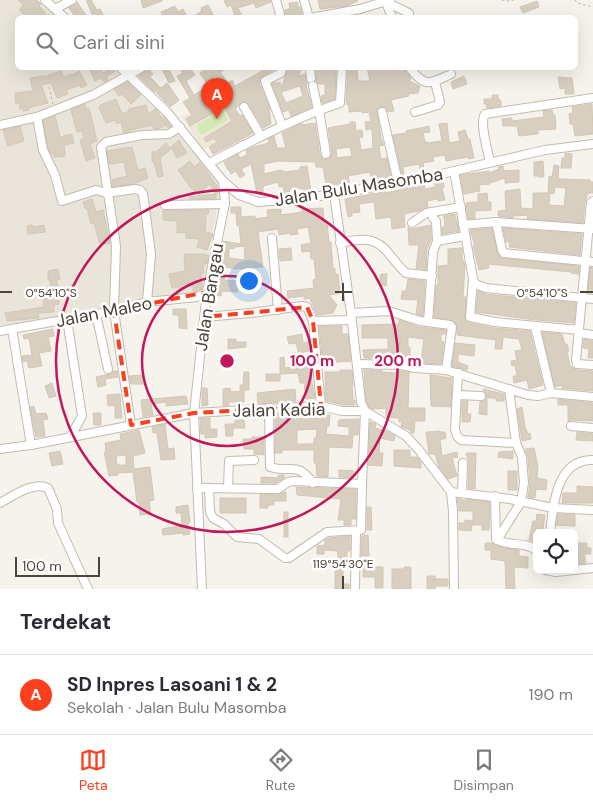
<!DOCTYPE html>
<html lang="id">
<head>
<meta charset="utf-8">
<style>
  :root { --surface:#fff; --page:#f7f7f7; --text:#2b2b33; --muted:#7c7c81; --line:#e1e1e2; --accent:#fc3f1d }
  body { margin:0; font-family:"DM Sans",sans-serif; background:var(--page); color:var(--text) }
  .controls { position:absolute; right:15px; bottom:15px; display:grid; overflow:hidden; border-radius:8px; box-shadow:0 5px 20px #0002 }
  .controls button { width:45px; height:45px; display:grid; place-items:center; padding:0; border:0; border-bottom:1px solid var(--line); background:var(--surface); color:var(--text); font:25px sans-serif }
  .scale { position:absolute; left:15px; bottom:12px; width:85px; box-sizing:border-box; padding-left:5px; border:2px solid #4b4439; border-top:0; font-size:14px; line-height:18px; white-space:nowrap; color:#4b4439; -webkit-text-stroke:4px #fff; paint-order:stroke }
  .you { position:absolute; left:248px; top:280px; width:18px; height:18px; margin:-12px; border:4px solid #fff; border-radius:50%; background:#1a73e8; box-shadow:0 0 0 8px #1a73e833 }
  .badge { display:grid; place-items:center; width:32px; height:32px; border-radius:50%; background:var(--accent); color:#fff; font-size:16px; font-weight:700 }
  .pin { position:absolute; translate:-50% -41px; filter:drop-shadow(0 1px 2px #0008) }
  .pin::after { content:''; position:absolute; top:26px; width:18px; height:15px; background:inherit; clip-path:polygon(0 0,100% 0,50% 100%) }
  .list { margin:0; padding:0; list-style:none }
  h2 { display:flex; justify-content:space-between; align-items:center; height:65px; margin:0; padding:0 20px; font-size:21px }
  h2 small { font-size:16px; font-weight:400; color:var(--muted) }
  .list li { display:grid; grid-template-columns:32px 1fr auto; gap:15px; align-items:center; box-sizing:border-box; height:80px; padding:0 20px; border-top:1px solid var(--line) }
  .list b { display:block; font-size:19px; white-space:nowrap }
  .list p { margin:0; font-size:16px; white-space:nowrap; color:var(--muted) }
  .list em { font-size:16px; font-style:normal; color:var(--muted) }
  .icon { flex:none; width:28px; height:28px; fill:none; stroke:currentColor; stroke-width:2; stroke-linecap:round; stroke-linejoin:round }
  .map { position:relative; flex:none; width:593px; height:589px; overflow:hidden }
  .search { position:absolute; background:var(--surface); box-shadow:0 5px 20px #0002; left:15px; right:15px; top:15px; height:55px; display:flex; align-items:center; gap:12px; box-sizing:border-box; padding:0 18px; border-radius:8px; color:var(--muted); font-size:19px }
  .sheet { height:145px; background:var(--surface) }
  nav { display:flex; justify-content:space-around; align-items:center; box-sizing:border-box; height:70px; border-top:1px solid var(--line); background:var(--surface); font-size:14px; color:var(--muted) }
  nav a { display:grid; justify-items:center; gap:2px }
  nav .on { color:var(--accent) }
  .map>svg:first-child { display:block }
  .residential { fill:#eae5da }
  .education { fill:#efe8d6 }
  .green { fill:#d2eab5 }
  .building { fill:#d8cfc1; stroke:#d3c7b4; fill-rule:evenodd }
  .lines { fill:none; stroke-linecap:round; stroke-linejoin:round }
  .minor-casing { stroke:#c2bbae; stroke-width:10 }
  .path { stroke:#c4b79f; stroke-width:1; stroke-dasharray:2.5 2.5; stroke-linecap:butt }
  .minor { stroke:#fff; stroke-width:8 }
  .marked { fill:none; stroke:#fc3f1d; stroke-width:4; stroke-dasharray:10 6; stroke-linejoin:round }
  .ticks { fill:none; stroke:#4b4439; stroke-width:2 }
  .ring { fill:none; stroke:#c2185b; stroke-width:2.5 }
  .labels { text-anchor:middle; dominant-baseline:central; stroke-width:5; stroke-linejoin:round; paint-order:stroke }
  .street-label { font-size:18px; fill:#4b4439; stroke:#fff }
  .ticks-label { font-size:12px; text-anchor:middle; fill:#4b4439; stroke:#fff; stroke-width:5; stroke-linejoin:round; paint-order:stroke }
  .centre { fill:#c2185b; stroke:#fff; stroke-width:2.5 }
  .ring-label { font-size:15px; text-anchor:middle; font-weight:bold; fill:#c2185b; stroke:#fff; stroke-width:5; stroke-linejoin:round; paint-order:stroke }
</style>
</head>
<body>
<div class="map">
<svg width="593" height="589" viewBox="0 0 593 589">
  <rect width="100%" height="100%" fill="#f6f3ec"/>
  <!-- residential -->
  <path class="residential" d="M0 0H36L57 17 18 18V68H114L143 94 185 138 218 183 220 197 209 251 205 288 196 293 161 296 0 327Z"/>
  <!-- education -->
  <path class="education" d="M227 92 240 115 245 112 251 122 235 133 203 149 182 117Z"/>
  <!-- green -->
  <path class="green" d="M223 110 228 120 201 135 196 125Z"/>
  <!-- building -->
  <g class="building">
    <path d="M18 0H37L41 4 39 6 49 18H28L19 10 23 5Z"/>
    <path d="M86 0H91L97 10 100 9 104 16 94 18Z"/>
    <path d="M141 0H162V1L143 8Z"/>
    <path d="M224 0H270L271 2 256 8 254 3 238 8 243 18H236L231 5 227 7Z"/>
    <path d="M318 0H357L358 1 346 6 320 9Z"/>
    <path d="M537 1 539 7 523 13 520 7Z"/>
    <path d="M77 2 88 18H76L69 8Z"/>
    <path d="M297 2 298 7H300L302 14 286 17 285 10 290 9 289 3Z"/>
    <path d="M208 5 215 18H191L199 13 202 10 201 8Z"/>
    <path d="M175 6 178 12 183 9 188 18H163L161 12Z"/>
    <path d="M89 68H100L103 73 111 68 115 71 106 77 108 80 104 82 101 78 95 81Z"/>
    <path d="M165 68H168L175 81 169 83 162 69Z"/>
    <path d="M179 68H190L195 75 186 81 194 95 211 85 214 89 222 85 216 76 206 82 200 73 208 68H228L220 72 228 83 232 80 235 86 262 71 261 68H275V69L261 77 259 82 269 106 271 124 263 128 249 104 242 102 235 109 240 116 242 115 253 133 213 154 209 147 217 142 214 138 206 142 204 138 232 121 224 107 190 126 186 119 192 115 183 102 190 98 177 76 183 73Z"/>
    <path d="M287 68H301L299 76 305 74 306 81 308 83 306 85 312 107 291 116 289 110 283 112 272 84 276 82 277 83 280 82 282 88ZM300 86 303 96 286 103 281 92Z"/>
    <path d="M316 68H336L335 99 322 103 321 96 325 95V84H318L316 81Z"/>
    <path d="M348 68H357L358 81H370L367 68H405L411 79 409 81 420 86 418 93 408 94 409 96 391 100 394 111 388 112 383 107 377 110 381 138 384 145 379 146 381 159 387 158 391 178 372 182 370 172 348 176 350 185 327 189 323 167H316L315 162 277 161 264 164V174L280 170 286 172 300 170V167L307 166 311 192 303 193 302 188 289 189 290 194H284L283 186 279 187 278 182 263 186V192L257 193 251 164 241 169 245 175 240 178 236 171 231 174 229 170H228L224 162 238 154 240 158 247 155 246 150 253 147 269 143 268 139 274 136 277 148H286L282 133 302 123V125L315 123 320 155 324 159H329L332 154 328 128 350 124V122H355L356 131 362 130 363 137 359 138 361 150 373 148 372 129 366 130 365 122 371 121 369 112 362 113V111L349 112V105H347L346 101ZM350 147 352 156 337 158 336 149Z"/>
    <path d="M149 69 153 74 150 77 161 88 167 83 179 100 170 107 155 91 154 92 138 76Z"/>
    <path d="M61 71 64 77 72 74 73 75 79 71 87 85 81 88 80 85 66 90 68 94 57 98 51 83 41 85 48 103 28 108 29 110 23 111V108L20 109 19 103 16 104 15 93 33 91 30 78 43 76V77Z"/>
    <path d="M464 76 467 84 453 89 451 82Z"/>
    <path d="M558 77 572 78 574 94H565V88L560 89Z"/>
    <path d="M128 82 141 95 131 104 122 94 119 96 114 89Z"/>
    <path d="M492 95H498V98L501 101V106L487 108 486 104H484V99H492Z"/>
    <path d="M116 99 122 114 129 111V109L146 105 148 114 156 109 162 118 164 117 171 126 168 128 164 122 166 125 158 129H154L152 125 131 130V131L124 133 121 122 117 124 115 120 106 123 99 107H100V105Z"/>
    <path d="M85 104 86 109 89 108 97 141 90 144 95 158 86 161 80 140 84 139 82 131 77 132 71 110Z"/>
    <path d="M592 104 593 134 575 136 573 124H570L569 114 573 113 572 107Z"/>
    <path d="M552 110 553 115H555L556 129 538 130V134L519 136 517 126H503L502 119 512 118V121L544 117 543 111Z"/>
    <path d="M55 116 60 137 72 134 74 143 64 145 65 156 54 157 53 153 51 154 48 148 43 121Z"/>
    <path d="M447 123 449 143 460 141 458 132 465 130 468 139H470L474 158 469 159 468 157 446 161 445 155 433 157 434 161 423 163 424 169H420L419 164 403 167 404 174 402 175 393 135 407 133 406 131 429 126 430 132 423 133 425 142H427V143L442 141 439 124Z"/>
    <path d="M20 126 24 141 8 146 3 130Z"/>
    <path d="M179 140 187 153 177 158 171 147Z"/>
    <path d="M166 143 171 149 160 158 163 176 158 177 154 162H152V152H156Z"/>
    <path d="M132 147 138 170 145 168 148 178 133 184 113 187 112 180 127 176 124 162 109 164 107 151Z"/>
    <path d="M565 153 572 154 571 168H561L562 158H565Z"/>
    <path d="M190 161 194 167 200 162 218 187V193L216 194 210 184 198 194 190 187 178 170Z"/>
    <path d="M543 161 544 177H538V176H534V162Z"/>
    <path d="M554 165 559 166 558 177 559 179 590 180V182H593V193H588L585 202 583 223 527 219 528 215 513 216V218L498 216V211L506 210 505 191 520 189 521 208 533 209V193H548L549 176 552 177ZM555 187 566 188 564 206 549 205 550 193 554 194Z"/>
    <path d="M503 166 504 171 519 170V182L505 183V178L490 183V184L479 185 480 191 464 194 460 175 482 172 489 171V173L499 169 498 167Z"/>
    <path d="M443 179 444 187 442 188 445 200 438 201V199L427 201 428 207 419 211 404 214 405 227 392 229 391 217 376 219 374 202 359 204 360 212 352 213V216L348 217 345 199 385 191V193L400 190V188L424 184 425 189 435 187V184L438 183 437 181Z"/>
    <path d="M487 193 488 202H491V210L475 211V218L468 219 466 203 478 202V194Z"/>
    <path d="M216 194V199H189V197Z"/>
    <path d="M92 199 96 212 103 210 110 243 100 245 94 223 91 224 87 208 85 209 83 202Z"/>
    <path d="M231 207H241V217L255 216V219L268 217 267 210 281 209V215L302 212V209L323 208 324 223 327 222 329 242H331L333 269 335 268V274H338L340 293 329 295 337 305 333 313 317 315 310 298 304 299V296L288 298 287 291 314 288 313 280 316 279 314 259H311L310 251 302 252 301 245 311 243 308 227 297 229 298 234 290 235V233L279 235 278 229 258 232 263 267 236 269 226 267 224 280 238 281 237 292 222 291 221 296 213 295 223 241 241 244 239 225 237 226 236 213H231ZM244 246 245 260 229 258V248L234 249V247Z"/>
    <path d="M163 210H209L208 214H206L205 232 213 234 207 250 197 247 199 239 186 238V232L177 233V221L163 220Z"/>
    <path d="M455 214 459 231 442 234V227H445L444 216Z"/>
    <path d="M32 225 33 227 44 225 45 232 28 234 27 226Z"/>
    <path d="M431 225V240L427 249 426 270 416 268 419 245H409L408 227 412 229Z"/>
    <path d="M492 228 497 252 501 258 579 266V274L571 273V272L488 264 489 268 479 270 473 246H475L470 230Z"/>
    <path d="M503 228 582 234 580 255 509 247 510 242H506Z"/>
    <path d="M291 248 292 260 280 261 279 249Z"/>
    <path d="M462 248V258L465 265 463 297H466L465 320 469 323 494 328 530 331 543 385 529 389 527 380 514 383 513 376H517L515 365 512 366 511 361 517 360 515 351 522 350 519 339 503 337 502 349H495L496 340 457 335V326L454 321 434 317 436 285H438V266L448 265V249Z"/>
    <path d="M184 254H206V255L209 256 207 264H203L204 273H201L202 288 197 291H193V286L180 289 179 287 172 288 169 274 185 271Z"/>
    <path d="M590 267 593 268V290H588Z"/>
    <path d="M58 269 60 279 57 280 59 304 54 305V312L38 313 39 318 7 321 5 313 44 307 43 298 52 297 50 280H48V271Z"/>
    <path d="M381 274H387L386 286 379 285Z"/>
    <path d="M408 279 425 281 423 316 416 314 418 300 401 299 402 291H406Z"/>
    <path d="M478 291 485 294 576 303 574 323 537 320 536 314 535 320 476 312Z"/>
    <path d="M173 309H186L187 329 179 328V315H173Z"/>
    <path d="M399 320 419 327 446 330 445 334H441V341L444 342 441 364 421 363 424 339 408 337V347H410V356H414L413 362 401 359 364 358 363 350 388 349V338H362V325L399 324Z"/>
    <path d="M319 326H342V334H348L351 361 323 363Z"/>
    <path d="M53 329 54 336 48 337 51 351 39 353 42 366 29 368 27 361 23 362 22 356 32 355 31 350 29 338 24 339 23 335Z"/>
    <path d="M542 332 562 334 565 344H567L569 351H567L570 366 577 370 593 371V391L562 388V385L555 387Z"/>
    <path d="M302 334 303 343 309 342 310 351 303 352 306 362 308 361 315 398 306 399 304 383H300L298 373 280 374V358L284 357 285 368 295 367V362H298V359H300L296 343 289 344 287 337Z"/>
    <path d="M228 339H236V342H246V347L228 349Z"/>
    <path d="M584 339 593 341V358H588L589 349 583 348Z"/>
    <path d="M455 343 475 345 474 356 458 354V362L468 366 467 370 452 366Z"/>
    <path d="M340 370H352L353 385H352L353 400H355V405H343L326 401 325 372H340Z"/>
    <path d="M364 370H382V372L397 373V371L409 372 408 408H425V421H415L414 433H411L410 430 401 427 402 422H399V418L386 417V408L372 409 369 407 366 401Z"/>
    <path d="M113 371H117L118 377 105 379 106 385 98 387 96 377 110 374Z"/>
    <path d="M244 372H249V390H240V385H243Z"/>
    <rect x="266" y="374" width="14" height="7"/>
    <path d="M144 375V384H131L129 376Z"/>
    <path d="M430 375 452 378 451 407 431 406Z"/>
    <path d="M52 383 56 396 49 398 45 386Z"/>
    <path d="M202 388H207L208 405 202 406Z"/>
    <path d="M230 388 231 392 244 391V402H229V405L223 406V389Z"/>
    <path d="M295 389 296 401 258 404 257 393Z"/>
    <path d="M483 389 504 394V401H496V398H487V415L479 414 480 402 484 401 487 397Z"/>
    <path d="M120 394 122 418H115V405L108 406 107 395Z"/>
    <path d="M186 396 188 404 166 406V402L151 404 153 415 143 417 141 400Z"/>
    <path d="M558 399 593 403V421L572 420 568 422V405H558Z"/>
    <path d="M462 401H468L467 414H471L470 422H462Z"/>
    <path d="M34 406 36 414 46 413 48 419 43 420 45 436 36 437 30 407Z"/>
    <path d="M522 407 525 427 528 434 530 433 531 439 522 441 517 409Z"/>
    <path d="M319 412V415H330L329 426H327L326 434 349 436V427L338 426 339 420 359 419 358 435H353L352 448 329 447 328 477 317 476 316 463H314V450H282V453H275V415L290 413V415H303V413ZM317 429 316 438H314V444H297V430Z"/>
    <path d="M93 413H101V425H94Z"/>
    <path d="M200 418H210V429H217V437L205 438V434H201Z"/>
    <path d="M235 420H244L245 428H233V436H226L225 424H235Z"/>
    <path d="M370 422 376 424 375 428 386 431 395 436 394 441 380 438 379 453H383L382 466 368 465Z"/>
    <path d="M165 424 168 449 174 448 175 459 161 460 157 433H153L152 427Z"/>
    <path d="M139 430 145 453 133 456 134 469 150 467 154 500 149 501 151 514 140 515 139 502H137L133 472 118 473V475L109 476 104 452H106L105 443 121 440 120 434ZM126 455V465H117L116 456Z"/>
    <path d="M440 431V432H445L446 438 440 440 442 456 457 452 458 457 452 458 457 476 448 479 439 467 435 454H429L426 432Z"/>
    <path d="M577 432 593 434V441L576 440Z"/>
    <path d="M252 437H264V455L254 454V449H244L243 439H252Z"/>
    <path d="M534 448 538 467 537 478 547 480 546 490 536 489 535 498 528 497 530 483 528 457 525 449Z"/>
    <path d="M394 450H410V457H417L421 462V468L394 466Z"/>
    <path d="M60 451 63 464 52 466 49 453Z"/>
    <path d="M513 451V459L498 457 499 452Z"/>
    <path d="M466 453H476L475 489 468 488 469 463Z"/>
    <path d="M339 470 354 471 353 478 339 477Z"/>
    <rect x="508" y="471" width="9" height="19"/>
    <path d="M278 475H284V478L276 483H261V477L278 478Z"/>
    <path d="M577 486 593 487V503H562L563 493H577Z"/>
    <path d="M296 487 356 489V519H351V525H344V520H338L341 499 297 495Z"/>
    <path d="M284 492H286V501H274V505H268V508H260V494L278 495Z"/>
    <rect x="220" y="498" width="26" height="15"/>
    <path d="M457 498 466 501V499L490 502 489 530H482V525H472L471 531 459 530V523H465V520L473 521V511H459Z"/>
    <path d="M188 505 190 522 188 523 190 534 183 535 182 533 163 535 162 529 182 525 181 513H176V507Z"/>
    <path d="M367 507H371L372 530H367Z"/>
    <rect x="284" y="512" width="4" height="25"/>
    <path d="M537 514 545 515 543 529 536 528 534 542 529 540 533 521H536Z"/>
    <path d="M558 514 575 515V526L556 525Z"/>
    <path d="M368 535 369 556H361L362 536Z"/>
    <path d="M350 536V551H347V565H343V584H349V589H335V571H337L338 551 324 550V554H317V546L325 545V540L329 538Z"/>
    <path d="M485 543H492L504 548 519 550V556L528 557V568L514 567 515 589H506L505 561 491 559V550H485Z"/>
    <path d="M575 543H587V548H591V554H584L586 563 574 564Z"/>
    <path d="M363 566 383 567V588H375V577H363Z"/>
    <path d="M404 567H411V589H392V569H404Z"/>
    <path d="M427 576H435V579H448V586H435V589H427Z"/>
  </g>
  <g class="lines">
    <!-- minor casing -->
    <g class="minor-casing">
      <g id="minor">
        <path d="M45 0 65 18"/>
        <path d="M276 0 281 18"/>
        <path d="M304 0 309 18"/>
        <path d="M386 2 409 13V18"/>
        <path d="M386 2 392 18"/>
        <path d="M55 9 72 0"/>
        <path d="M310 18 360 9 390 0"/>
        <path d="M121 68 167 112 223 181 239 195 258 202 299 199 334 194 424 178 545 150 593 144"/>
        <path d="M310 68 311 78"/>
        <path d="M410 68C425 88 430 84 451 74"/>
        <path d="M313 86 318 110"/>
        <path d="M244 107 261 136"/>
        <path d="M319 110 326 154"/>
        <path d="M382 112 398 182"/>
        <path d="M415 112 438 105 440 102 435 82"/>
        <path d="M37 117 43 150 55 175 62 201 96 190 107 193 135 189 140 190 143 194 151 254 147 302"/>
        <path d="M0 125 37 117 93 95 141 68"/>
        <path d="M282 125 265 81 281 73 282 68"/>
        <path d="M490 162C488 151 479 123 485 114L593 98"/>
        <path d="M209 163C252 141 294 118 340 103L342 68"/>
        <path d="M454 171 473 279 475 284 486 288 593 299"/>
        <path d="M334 194 351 313 361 402 365 411 406 436 419 450 451 492 453 511 454 589"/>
        <path d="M593 201 591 203 576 360 577 364 593 365"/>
        <path d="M165 205 225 204"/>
        <path d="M496 222 502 250 504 253 593 262"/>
        <path d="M412 223 426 213 461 207"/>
        <path d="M463 225 496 222 593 229"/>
        <path d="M272 238 278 310"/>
        <path d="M437 241 465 236"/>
        <path d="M340 243C362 239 375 235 390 255 395 261 400 268 406 273L432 276"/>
        <path d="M473 279 470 317 495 322 579 330"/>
        <path d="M351 313 389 311 420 321 450 325 452 327 446 370"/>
        <path d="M96 314 108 369"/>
        <path d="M205 317 251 313 302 306 307 307 313 321 321 406"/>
        <path d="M67 319 82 416 71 436"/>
        <path d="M313 321 352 320"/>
        <path d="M428 322 433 252 437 241 436 221 433 218 432 212"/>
        <path d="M535 326 551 393"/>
        <path d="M12 329 31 445"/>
        <path d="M0 331 114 311 147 302 197 297 207 292"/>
        <path d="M579 333 593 335"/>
        <path d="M358 364 401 365 415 368 446 370 528 395 538 396 551 393 593 397"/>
        <path d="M458 373 455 429 457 436 461 440 516 443"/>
        <path d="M457 395 481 396"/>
        <path d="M269 408 270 467C291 474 296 460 313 483"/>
        <path d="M131 425 114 311 116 246 101 147 106 142 142 135 169 134 180 127"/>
        <path d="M571 426 593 428"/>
        <path d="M0 449 31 445 194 413 321 406 342 411H365L362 484 293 481 288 482 278 489 197 488"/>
        <path d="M209 488 210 512 213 518 224 524 237 537 259 539 285 558H289L327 532 361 530 362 484"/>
        <path d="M228 488 229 461 254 460"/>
        <path d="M451 492 510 499 553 508 593 510"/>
        <path d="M462 493 463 463"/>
        <path d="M495 496 496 539C507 547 527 541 537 551"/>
        <path d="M0 503C13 496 33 481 48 488L57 509 58 523 88 589"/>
        <path d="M550 533C553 506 556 459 593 460"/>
        <path d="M497 540 521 502 524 483 522 457 516 443 509 389"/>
        <path d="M545 570 556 572 593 568"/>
        <path d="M202 589 194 413 207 292 225 203 223 181"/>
        <path d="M355 589 356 531"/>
      </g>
    </g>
    <!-- path -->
    <g class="path">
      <path d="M502 0 508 1 514 0"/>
      <path d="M575 0 577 3 593 7"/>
      <path d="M49 87 53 104"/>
    </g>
    <!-- minor -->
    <use href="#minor" class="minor"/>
  </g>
  <!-- marked area -->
  <path class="marked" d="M207 292 205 317 307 307 313 321 321 406 194 413 131 425 114 311Z"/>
  <!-- ticks -->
  <path class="ticks" d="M343 283V301M0 292H12M335 292H352M580 292H593M343 576V589"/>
  <!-- distance rings -->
  <g class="ring">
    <circle cx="227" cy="361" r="85"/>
    <circle cx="227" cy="361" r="171"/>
  </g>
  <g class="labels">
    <!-- street labels -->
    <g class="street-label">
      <text transform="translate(359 187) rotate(-9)">Jalan Bulu Masomba</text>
      <text transform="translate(209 297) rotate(-81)">Jalan Bangau</text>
      <text transform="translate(104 312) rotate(-11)">Jalan Maleo</text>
      <text transform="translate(279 410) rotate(-1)">Jalan Kadia</text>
    </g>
  </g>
  <g class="ticks-label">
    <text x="51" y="297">0°54'10"S</text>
    <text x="542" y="297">0°54'10"S</text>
    <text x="343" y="568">119°54'30"E</text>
  </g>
  <circle cx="227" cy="361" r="8" class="centre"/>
  <g class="ring-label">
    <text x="312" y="366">100 m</text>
    <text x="398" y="366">200 m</text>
  </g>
</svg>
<div class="controls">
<button><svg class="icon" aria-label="locate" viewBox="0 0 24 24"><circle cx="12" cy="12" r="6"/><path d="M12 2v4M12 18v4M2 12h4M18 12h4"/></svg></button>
</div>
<div class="scale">100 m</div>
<div class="you"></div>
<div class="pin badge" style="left:217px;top:119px">A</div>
<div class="search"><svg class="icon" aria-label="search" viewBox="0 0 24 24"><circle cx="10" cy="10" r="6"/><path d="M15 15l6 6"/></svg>Cari di sini</div>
</div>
<section class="sheet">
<h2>Terdekat<small></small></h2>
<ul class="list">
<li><span class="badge">A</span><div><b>SD Inpres Lasoani 1 &amp; 2</b><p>Sekolah · Jalan Bulu Masomba</p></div><em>190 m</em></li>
</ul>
</section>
<nav>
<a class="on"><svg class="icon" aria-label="map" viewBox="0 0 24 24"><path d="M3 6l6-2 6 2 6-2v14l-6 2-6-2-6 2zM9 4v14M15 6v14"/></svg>Peta</a>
<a><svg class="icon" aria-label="directions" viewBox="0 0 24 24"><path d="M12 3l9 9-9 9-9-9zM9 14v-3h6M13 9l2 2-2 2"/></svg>Rute</a>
<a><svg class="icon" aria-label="saved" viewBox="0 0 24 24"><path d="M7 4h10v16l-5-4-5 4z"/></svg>Disimpan</a>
</nav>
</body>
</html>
